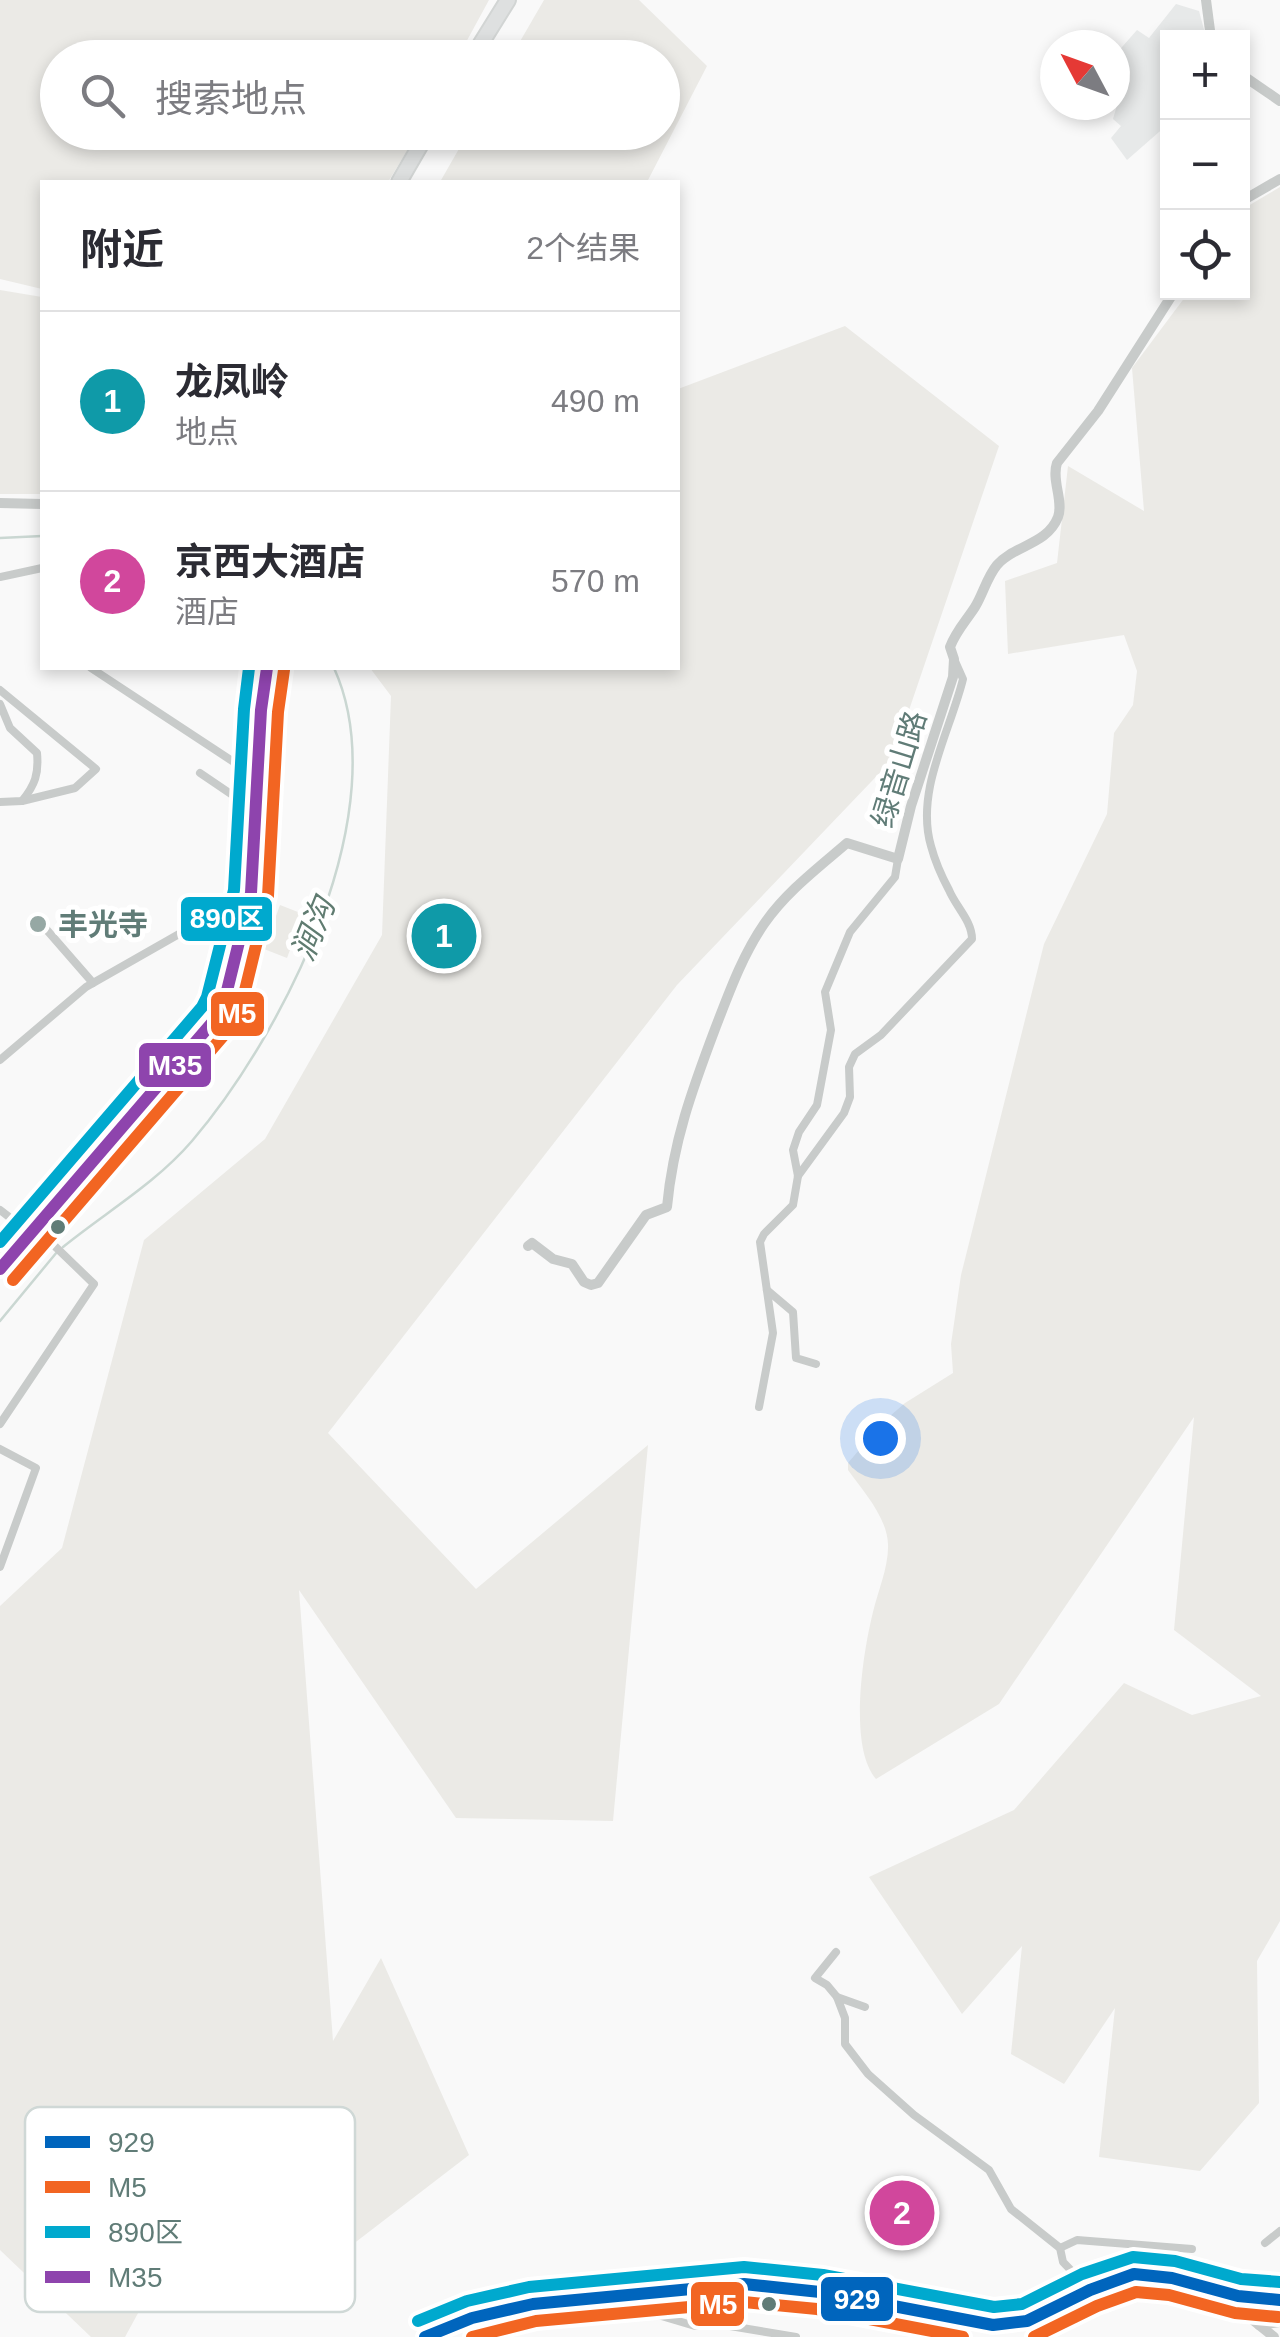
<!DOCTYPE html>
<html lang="zh">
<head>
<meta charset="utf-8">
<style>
  :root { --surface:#fff; --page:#f7f7f7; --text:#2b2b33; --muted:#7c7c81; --line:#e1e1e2; --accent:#5b6366 }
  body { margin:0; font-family:Arial,"Noto Sans SC",sans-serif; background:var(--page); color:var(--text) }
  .controls { position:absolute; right:30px; top:30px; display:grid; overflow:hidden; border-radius:0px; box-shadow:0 5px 15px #0003 }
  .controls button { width:90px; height:90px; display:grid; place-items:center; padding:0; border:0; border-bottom:2px solid var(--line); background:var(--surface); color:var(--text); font:50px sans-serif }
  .compass { position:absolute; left:1040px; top:30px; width:90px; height:90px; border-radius:50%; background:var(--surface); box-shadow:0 5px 15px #0003; rotate:311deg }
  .you { position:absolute; left:880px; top:1438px; width:35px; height:35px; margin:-25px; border:8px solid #fff; border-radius:50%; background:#1a73e8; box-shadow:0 0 0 15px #1a73e833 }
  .badge { display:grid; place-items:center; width:65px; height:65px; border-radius:50%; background:var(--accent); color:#fff; font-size:32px; font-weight:700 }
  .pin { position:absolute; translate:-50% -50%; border:5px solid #fff; box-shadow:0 2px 10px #0006 }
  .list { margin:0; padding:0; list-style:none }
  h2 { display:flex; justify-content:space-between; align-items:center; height:130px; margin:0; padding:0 40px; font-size:42px }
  h2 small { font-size:32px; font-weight:400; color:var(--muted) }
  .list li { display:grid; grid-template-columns:65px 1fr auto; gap:30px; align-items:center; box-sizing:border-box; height:180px; padding:0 40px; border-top:2px solid var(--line) }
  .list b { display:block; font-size:38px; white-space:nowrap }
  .list p { margin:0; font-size:32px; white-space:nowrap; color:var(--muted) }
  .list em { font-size:32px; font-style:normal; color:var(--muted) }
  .icon { flex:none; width:55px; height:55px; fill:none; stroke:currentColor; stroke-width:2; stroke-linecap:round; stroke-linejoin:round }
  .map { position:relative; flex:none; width:1280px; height:2337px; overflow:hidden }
  .search { position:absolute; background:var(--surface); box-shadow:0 5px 15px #0003; left:40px; top:40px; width:640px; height:110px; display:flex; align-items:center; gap:25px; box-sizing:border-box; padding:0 35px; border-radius:55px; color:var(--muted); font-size:38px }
  .panel { position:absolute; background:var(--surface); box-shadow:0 5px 15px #0003; left:40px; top:180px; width:640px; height:490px; border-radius:0px }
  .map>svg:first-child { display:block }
  .built { fill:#e7e9e9 }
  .green { fill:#ebeae6 }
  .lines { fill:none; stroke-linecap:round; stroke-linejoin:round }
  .stream { stroke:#cad7d2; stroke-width:2.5 }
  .primary-casing { stroke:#d3d5d5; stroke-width:16 }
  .trunk-casing { stroke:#d2d5d4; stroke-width:18 }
  .minor { stroke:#c8cbca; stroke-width:8 }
  .tertiary { stroke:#c8cbca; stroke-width:10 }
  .primary { stroke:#dee0e0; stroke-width:12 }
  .trunk { stroke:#dee0e0; stroke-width:14 }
  .bus-1-casing { stroke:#fff; stroke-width:20 }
  .bus-2-casing { stroke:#fff; stroke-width:20 }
  .bus-3-casing { stroke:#fff; stroke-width:20 }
  .bus-4-casing { stroke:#fff; stroke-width:20 }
  .bus-1 { stroke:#0065bd; stroke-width:12 }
  .bus-2 { stroke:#f26522; stroke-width:12 }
  .bus-3 { stroke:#00a9ce; stroke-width:12 }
  .bus-4 { stroke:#8e44ad; stroke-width:12 }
  .poi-dot { fill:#96a8a4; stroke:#fff; stroke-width:4 }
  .bus-dot { fill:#607c77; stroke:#fff; stroke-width:4 }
  .labels { text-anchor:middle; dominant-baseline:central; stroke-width:10; stroke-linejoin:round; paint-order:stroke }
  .street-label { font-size:30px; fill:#607c77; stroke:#fff }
  .poi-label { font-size:30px; font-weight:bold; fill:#607c77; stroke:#fff; text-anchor:start }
  .water-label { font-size:32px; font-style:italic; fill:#607c71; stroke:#fff }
  .key { fill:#fff; stroke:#cfd8d6; stroke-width:2.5 }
  .key-label { font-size:28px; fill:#607c77 }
  .line-badge { stroke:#fff; stroke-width:4 }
  .badge-label { font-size:28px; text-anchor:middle; font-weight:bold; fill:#fff }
</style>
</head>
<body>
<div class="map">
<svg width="1280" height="2337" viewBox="0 0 1280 2337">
  <rect width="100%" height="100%" fill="#f9f9f9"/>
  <!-- built -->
  <path class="built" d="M1176 4 1199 11 1206 37 1168 38 1167 125 1127 160 1111 138 1121 126 1113 119 1122 88 1115 81V55L1137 30 1149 38Z"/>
  <!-- green -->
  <g class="green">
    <path d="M0 0H489L458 57 58 58V132L418 133 388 182H42V289L0 279Z"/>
    <path d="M544 0H639L707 66 647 182H440L468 133 662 132V58L511 57Z"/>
    <path d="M1280 187V1921L1257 1961 1259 2103 1200 2171 1099 2157 1115 2008 1064 2084 1011 2054 1022 1946 962 2014 869 1877 1014 1810 1124 1683 1192 1715 1261 1696 1174 1630 1194 1417 999 1704 876 1779C848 1747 863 1652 873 1612 878 1591 889 1566 888 1544 887 1517 863 1491 848 1470V1463L882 1423 905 1403 953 1373 951 1344 961 1275 1044 944 1107 814 1114 733 1133 705 1137 671 1124 635 1008 654 1005 581 1057 563 1068 466 1144 511 1132 368 1188 293 1242 292 1243 209Z"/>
    <path d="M0 290 42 297V494H0Z"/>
    <path d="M845 326 999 446 892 760 677 985 328 1433 476 1589 648 1445 613 1821 456 1818 299 1590 333 2041 381 1958 469 2155 266 2311 214 2174 125 2337H91L0 2250V1606L62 1548 144 1240 265 1139 382 935 391 696 370 668H678V389Z"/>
    <path d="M280 905 303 914 287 958 264 949Z"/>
  </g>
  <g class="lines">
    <!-- stream -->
    <g class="stream">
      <path d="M0 538 42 536"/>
      <path d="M63 1247C106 1212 155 1184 192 1141 284 1033 398 809 334 668"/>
      <path d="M0 1321 57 1252"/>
    </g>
    <!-- primary casing -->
    <g class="primary-casing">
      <path id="primary" d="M425 2337 472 2318 533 2304 744 2284 820 2292 993 2325 1027 2321 1090 2290 1134 2274 1172 2278 1238 2296 1280 2300"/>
    </g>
    <!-- trunk casing -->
    <g class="trunk-casing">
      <g id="trunk">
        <path d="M472 58 508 0"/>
        <path d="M399 182 428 132"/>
        <path d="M0 1269 217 1017 224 1003 251 893 261 710 267 668"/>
      </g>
    </g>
    <!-- minor -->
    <g class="minor">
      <path d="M0 577 42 568"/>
      <path d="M91 668 258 778"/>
      <path d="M0 690 96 769 75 788 22 801"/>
      <path d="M0 704 10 728 37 753C39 774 35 785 22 801L0 802"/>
      <path d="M200 773 256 811"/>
      <path d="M46 929 93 983"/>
      <path d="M0 1060 86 987 251 893"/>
      <path d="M798 1176 844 1113 850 1097 849 1067 855 1054 881 1035 972 939C972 921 956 907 949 890 942 877 935 861 931 846 915 791 950 732 963 679L955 661"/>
      <path d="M0 1210 31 1234"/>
      <path d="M767 1290 793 1312 796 1358 816 1364"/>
      <path d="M759 1407 773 1333 760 1242 764 1234 793 1205 798 1176 793 1150 799 1132 817 1105 831 1030 825 992 850 932 895 877 898 859"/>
      <path d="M0 1424 94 1284 36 1228"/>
      <path d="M0 1449 36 1468 0 1567"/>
      <path d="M836 1952 815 1978 827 1985 837 1997"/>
      <path d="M865 2007 837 1997 845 2018V2044L868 2074 914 2115 989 2170 1011 2209 1060 2248 1063 2262 1089 2289"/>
      <path d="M1265 2243 1280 2231"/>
      <path d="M1060 2248 1077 2240 1192 2249"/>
      <path d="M626 2296 631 2307 695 2326 724 2325 796 2337"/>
      <path d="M724 2325 731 2313V2285"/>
    </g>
    <!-- tertiary -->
    <g class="tertiary">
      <path d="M1206 0 1211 38"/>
      <path d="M1242 75 1280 101"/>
      <path d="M1242 201 1280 179"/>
      <path d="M0 503 42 504"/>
      <path d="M528 1246 532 1243 553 1259 572 1264 584 1282 591 1285 598 1283 646 1215 667 1207C673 1142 692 1090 715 1029 729 993 742 956 764 924 786 892 818 868 847 843L898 859 911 806 953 677 954 659 950 647C956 631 966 621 975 607 983 594 987 577 997 565 1014 545 1047 545 1058 517 1064 501 1051 480 1057 463L1098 411 1174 292"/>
      <path d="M1238 2296 1243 2312 1274 2337"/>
      <path d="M1259 2325 1280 2322"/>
    </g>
    <!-- primary -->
    <use href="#primary" class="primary"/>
    <!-- trunk -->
    <use href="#trunk" class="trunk"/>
    <!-- bus-1 casing -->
    <g class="bus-1-casing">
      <path id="bus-1" d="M425 2337 472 2318 533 2304 744 2284 820 2292 993 2325 1027 2321 1090 2290 1134 2274 1172 2278 1238 2296 1280 2300"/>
    </g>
    <!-- bus-2 casing -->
    <g class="bus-2-casing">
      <g id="bus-2">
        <path d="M13 1280 230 1028 241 1007 268 896 278 712 284 670"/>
        <path d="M472 2337 536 2321 744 2302 817 2309 963 2337"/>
        <path d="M1034 2337 1097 2306 1136 2292 1169 2295 1235 2313 1278 2317"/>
      </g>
    </g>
    <!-- bus-3 casing -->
    <g class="bus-3-casing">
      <g id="bus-3">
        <path d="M0 1242 202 1007 207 997 234 890 244 709 249 668"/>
        <path d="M418 2321 467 2301 529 2287 744 2267 823 2275 994 2307 1022 2304 1082 2274 1133 2257 1175 2261 1241 2279 1280 2282"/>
      </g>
    </g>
    <!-- bus-4 casing -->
    <g class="bus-4-casing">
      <path id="bus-4" d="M0 1269 217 1017 224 1003 251 893 261 710 267 668"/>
    </g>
    <!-- bus-1 -->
    <use href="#bus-1" class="bus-1"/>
    <!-- bus-2 -->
    <use href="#bus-2" class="bus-2"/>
    <!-- bus-3 -->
    <use href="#bus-3" class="bus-3"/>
    <!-- bus-4 -->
    <use href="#bus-4" class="bus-4"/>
  </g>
  <!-- markers -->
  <circle class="poi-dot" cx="38" cy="924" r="10"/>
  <g class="bus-dot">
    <circle cx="58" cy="1227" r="9"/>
    <circle cx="769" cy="2304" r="9"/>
  </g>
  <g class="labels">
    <!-- street labels -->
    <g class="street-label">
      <text transform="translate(899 769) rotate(-73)">绿音山路</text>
    </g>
    <!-- poi labels -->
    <g class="poi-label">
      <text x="58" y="924">丰光寺</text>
    </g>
    <!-- water labels -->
    <g class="water-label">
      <text transform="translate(313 929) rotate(-68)">涧沟</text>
    </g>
  </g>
  <!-- legend -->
  <rect x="25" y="2107" width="330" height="205" rx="15" class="key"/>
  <rect x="45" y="2136" width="45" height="12" fill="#0065bd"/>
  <rect x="45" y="2181" width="45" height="12" fill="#f26522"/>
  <rect x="45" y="2226" width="45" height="12" fill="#00a9ce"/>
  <rect x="45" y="2271" width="45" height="12" fill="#8e44ad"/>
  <g class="key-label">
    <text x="108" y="2152">929</text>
    <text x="108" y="2197">M5</text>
    <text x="108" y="2242">890区</text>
    <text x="108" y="2287">M35</text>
  </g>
  <g class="line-badge">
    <rect x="179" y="895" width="95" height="48" rx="10" fill="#00a9ce"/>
    <rect x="209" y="990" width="57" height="48" rx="10" fill="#f26522"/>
    <rect x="137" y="1041" width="76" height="48" rx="10" fill="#8e44ad"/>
    <rect x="819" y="2275" width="76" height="48" rx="10" fill="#0065bd"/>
    <rect x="689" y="2280" width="57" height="48" rx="10" fill="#f26522"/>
  </g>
  <g class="badge-label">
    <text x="227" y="928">890区</text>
    <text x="237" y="1023">M5</text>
    <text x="175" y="1075">M35</text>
    <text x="857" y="2309">929</text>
    <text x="718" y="2314">M5</text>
  </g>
</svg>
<div class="controls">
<button>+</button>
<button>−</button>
<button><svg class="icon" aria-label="locate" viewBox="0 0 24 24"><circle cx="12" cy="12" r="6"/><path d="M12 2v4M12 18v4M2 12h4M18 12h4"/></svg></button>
</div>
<svg class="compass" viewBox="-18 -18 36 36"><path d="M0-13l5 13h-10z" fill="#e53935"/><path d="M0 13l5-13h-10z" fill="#7c7c81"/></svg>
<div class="you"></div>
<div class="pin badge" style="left:444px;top:936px;background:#0f9aa8">1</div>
<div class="pin badge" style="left:902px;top:2213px;background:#d1479c">2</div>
<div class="search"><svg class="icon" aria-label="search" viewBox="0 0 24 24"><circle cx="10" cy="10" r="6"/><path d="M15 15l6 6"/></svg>搜索地点</div>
<section class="panel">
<h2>附近<small>2个结果</small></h2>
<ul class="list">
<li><span class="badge" style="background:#0f9aa8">1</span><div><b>龙凤岭</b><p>地点</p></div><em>490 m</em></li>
<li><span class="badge" style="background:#d1479c">2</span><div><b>京西大酒店</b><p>酒店</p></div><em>570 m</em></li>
</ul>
</section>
</div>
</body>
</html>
